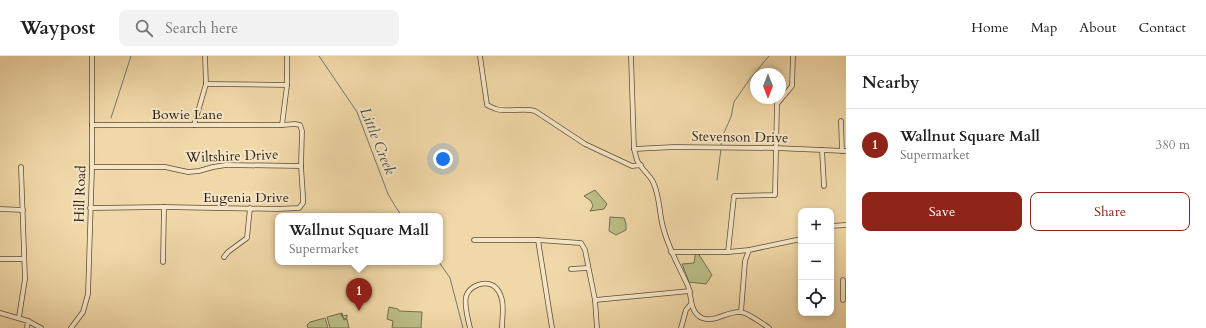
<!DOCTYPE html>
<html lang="en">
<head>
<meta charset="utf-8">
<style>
  :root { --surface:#fff; --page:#f2f2f2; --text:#202124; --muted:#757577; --line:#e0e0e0; --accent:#8f2418 }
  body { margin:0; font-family:Cardo,serif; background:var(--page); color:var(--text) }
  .controls { position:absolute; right:12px; bottom:12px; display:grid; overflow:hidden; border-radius:8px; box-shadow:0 2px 6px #0003 }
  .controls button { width:36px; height:36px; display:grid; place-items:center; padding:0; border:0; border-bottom:1px solid var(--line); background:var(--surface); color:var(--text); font:20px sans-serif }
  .compass { position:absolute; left:750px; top:12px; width:36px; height:36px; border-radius:50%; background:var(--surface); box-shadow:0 2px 6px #0003; rotate:180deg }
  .you { position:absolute; left:443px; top:103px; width:14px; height:14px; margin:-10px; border:3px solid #fff; border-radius:50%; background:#1a73e8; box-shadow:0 0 0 6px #1a73e833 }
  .badge { display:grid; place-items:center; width:26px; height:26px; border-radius:50%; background:var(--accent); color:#fff; font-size:13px; font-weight:700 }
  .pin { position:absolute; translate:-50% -33px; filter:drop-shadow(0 1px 2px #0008) }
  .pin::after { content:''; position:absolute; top:21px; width:14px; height:12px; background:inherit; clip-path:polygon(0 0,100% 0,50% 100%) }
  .popup { position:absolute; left:275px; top:157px; width:168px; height:52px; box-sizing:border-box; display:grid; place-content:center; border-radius:8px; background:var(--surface); filter:drop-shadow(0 1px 3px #0005); font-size:13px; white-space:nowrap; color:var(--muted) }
  .popup b { font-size:15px; color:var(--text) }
  .popup::after { content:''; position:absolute; left:50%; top:100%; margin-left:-8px; border:8px solid transparent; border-top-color:var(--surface) }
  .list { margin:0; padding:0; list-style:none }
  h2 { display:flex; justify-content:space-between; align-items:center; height:52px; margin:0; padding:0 16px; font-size:17px }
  h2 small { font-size:13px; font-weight:400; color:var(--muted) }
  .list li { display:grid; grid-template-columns:26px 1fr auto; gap:12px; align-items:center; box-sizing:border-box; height:72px; padding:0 16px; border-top:1px solid var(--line) }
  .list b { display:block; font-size:15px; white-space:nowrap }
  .list p { margin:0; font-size:13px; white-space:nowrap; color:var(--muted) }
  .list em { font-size:13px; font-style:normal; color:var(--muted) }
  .actions { display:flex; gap:8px; padding:12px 16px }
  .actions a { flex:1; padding:9px 0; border:1px solid var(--accent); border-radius:8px; text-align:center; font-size:14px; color:var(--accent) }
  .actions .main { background:var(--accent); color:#fff }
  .icon { flex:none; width:22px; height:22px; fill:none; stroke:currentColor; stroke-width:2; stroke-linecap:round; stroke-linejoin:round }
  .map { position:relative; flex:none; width:846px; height:272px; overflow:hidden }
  header { display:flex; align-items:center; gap:24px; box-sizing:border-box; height:56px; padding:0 20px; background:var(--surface); border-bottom:1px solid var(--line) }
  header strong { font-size:19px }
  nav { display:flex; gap:22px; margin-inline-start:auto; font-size:14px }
  .search { width:280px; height:36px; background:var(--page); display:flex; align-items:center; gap:10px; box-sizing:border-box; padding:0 14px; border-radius:8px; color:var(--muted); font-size:15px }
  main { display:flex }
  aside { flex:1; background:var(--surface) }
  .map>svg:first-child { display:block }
  .green { fill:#bbbe86; stroke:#736e4e }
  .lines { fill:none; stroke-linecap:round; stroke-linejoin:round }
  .stream { stroke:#717a75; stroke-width:1 }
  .minor-casing { stroke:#5c4d3b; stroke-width:5.5 }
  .minor { stroke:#f6e6c6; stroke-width:4 }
  .labels { text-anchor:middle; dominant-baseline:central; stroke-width:4; stroke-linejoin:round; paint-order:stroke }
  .street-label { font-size:14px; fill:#2b1f17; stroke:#f6e6c6 }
  .water-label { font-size:15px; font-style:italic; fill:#4e4d46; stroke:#f6e6c6 }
</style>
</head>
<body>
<header>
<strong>Waypost</strong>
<div class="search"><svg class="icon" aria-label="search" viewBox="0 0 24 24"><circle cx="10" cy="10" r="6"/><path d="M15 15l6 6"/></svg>Search here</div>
<nav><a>Home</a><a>Map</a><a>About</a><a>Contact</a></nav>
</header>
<main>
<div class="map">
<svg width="846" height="272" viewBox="0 0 846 272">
  <rect width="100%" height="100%" fill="#f1d8a8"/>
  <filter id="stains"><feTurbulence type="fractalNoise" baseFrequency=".005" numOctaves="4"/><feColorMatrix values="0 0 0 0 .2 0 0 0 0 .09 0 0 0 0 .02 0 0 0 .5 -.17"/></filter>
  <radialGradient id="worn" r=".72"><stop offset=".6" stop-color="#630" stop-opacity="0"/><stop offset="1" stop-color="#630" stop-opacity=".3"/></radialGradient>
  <!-- green -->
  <g class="green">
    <path d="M595 134 607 148 604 153 590 155 593 150 591 145 584 140Z"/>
    <path d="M610 161 624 162 626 168V174L616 179 609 175Z"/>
    <path d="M696 194 712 219 706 228 689 226 682 208 694 207Z"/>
    <path d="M389 251 398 253 399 255 422 256 421 272H392L393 265 387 263Z"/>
    <path d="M342 257 343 260 347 259V262L344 263 341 258 344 264 347 263 349 272H330L327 261Z"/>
    <path d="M325 262 328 272H308L307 269 310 266Z"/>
  </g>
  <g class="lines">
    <!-- stream -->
    <g class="stream">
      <path d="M319 0 357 56 388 138 395 150 402 160"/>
      <path d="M111 62 131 0"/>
      <path d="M721 90 722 81 731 61 734 46 749 24 769 0"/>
      <path d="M717 124 721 93"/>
      <path d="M439 206 450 222 463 272"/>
    </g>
    <!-- minor casing -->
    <g class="minor-casing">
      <g id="minor">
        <path d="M480 0 487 49C489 50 493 52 496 53 508 57 522 51 535 55L585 88 632 110 641 109"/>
        <path d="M631 0 634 93C635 96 636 101 637 104 641 113 649 118 653 126 660 140 659 157 663 171 668 192 679 210 688 230 692 240 689 256 702 262 715 267 727 255 740 256 747 256 763 268 769 272"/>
        <path d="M206 28 287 29"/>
        <path d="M841 65 842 95"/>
        <path d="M194 69 206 28 205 0"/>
        <path d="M282 69 287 29V0"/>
        <path d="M634 93 674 91 775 92 846 95"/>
        <path d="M822 94 824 130"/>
        <path d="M92 111H165L188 116 199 115 213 111 226 109 301 110"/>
        <path d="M90 152 164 151 277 153 299 152 303 147V141L301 110 302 75 300 69 295 68 282 69H92"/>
        <path d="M0 153 23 154"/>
        <path d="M831 170 846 169"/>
        <path d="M474 184H538L581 187 585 194 595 244 597 272"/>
        <path d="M538 184 552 272"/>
        <path d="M671 196H728L749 194 801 183"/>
        <path d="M728 196 734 140 775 139 777 48 792 30 793 0"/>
        <path d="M224 201 228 196 247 182 250 152"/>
        <path d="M0 203H24"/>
        <path d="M163 206 164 151"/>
        <path d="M571 213 588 212"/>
        <path d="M595 244 690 235"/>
        <path d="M843 244V224"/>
        <path d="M741 256 745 205 749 194"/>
        <path d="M0 257 28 265 41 272"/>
        <path d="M19 261 25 223 21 111"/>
        <path d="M27 272 28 265"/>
        <path d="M71 272 83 256 88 238 92 111V0"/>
        <path d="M470 272C468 264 463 245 467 238 471 230 483 225 492 229 497 231 501 238 502 244 504 252 502 263 502 272"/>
        <path d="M681 272 686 254 691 248"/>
      </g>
    </g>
    <!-- minor -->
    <use href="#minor" class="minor"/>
  </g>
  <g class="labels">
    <!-- street labels -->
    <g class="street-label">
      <text x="187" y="58">Bowie Lane</text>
      <text transform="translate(740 81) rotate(1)">Stevenson Drive</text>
      <text transform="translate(232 100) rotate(-2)">Wiltshire Drive</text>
      <text transform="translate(80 138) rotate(-88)">Hill Road</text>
      <text x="246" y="141">Eugenia Drive</text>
    </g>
    <!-- water labels -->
    <g class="water-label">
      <text transform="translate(378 85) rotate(68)">Little Creek</text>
    </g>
  </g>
  <rect width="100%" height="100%" filter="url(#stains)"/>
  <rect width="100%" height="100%" fill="url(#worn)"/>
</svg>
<div class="controls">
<button>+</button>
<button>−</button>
<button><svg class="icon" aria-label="locate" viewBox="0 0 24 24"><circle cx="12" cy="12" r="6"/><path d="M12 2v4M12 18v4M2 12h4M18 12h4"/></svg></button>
</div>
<svg class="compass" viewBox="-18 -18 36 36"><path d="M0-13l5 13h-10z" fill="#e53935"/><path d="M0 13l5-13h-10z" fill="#757577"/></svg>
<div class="you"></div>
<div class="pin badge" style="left:359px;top:255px">1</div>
<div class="popup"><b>Wallnut Square Mall</b>Supermarket</div>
</div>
<aside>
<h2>Nearby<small></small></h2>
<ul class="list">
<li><span class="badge">1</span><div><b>Wallnut Square Mall</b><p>Supermarket</p></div><em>380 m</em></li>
</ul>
<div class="actions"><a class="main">Save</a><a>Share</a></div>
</aside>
</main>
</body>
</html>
